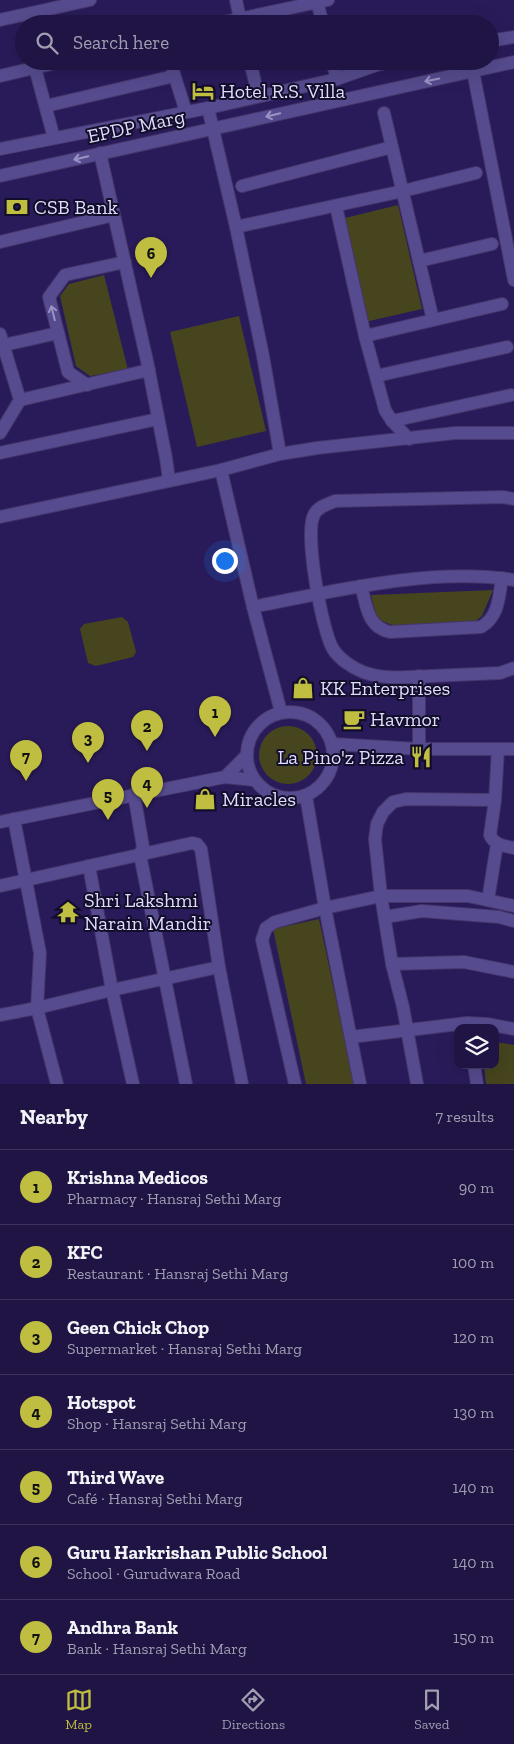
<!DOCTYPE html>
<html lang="en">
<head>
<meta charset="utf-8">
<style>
  :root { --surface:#1f1443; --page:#271d4a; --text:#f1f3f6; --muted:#a19eb2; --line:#3c335c; --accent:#c0be41 }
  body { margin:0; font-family:"Zilla Slab",serif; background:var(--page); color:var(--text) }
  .controls { position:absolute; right:15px; bottom:15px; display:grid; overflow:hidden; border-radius:10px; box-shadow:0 5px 20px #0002 }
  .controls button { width:45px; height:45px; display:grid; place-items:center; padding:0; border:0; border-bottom:1px solid var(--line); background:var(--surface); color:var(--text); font:25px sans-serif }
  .you { position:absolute; left:224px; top:560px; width:18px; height:18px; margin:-12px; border:4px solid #fff; border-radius:50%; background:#1a73e8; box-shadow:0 0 0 8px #1a73e833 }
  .badge { display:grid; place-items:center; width:32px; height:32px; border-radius:50%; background:var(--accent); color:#111; font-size:16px; font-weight:700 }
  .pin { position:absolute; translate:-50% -41px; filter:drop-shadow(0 1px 2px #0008) }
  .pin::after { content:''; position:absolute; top:26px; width:18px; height:15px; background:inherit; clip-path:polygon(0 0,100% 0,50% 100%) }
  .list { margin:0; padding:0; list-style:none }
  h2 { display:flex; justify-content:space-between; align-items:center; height:65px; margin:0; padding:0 20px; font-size:21px }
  h2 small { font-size:16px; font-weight:400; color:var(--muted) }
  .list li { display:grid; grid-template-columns:32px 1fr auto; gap:15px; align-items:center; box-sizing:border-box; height:75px; padding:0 20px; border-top:1px solid var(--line) }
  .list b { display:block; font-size:19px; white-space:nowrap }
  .list p { margin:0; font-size:16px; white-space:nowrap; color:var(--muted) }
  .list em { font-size:16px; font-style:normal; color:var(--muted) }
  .icon { flex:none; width:28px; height:28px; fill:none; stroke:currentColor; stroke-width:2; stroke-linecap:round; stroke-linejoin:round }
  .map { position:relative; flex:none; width:514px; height:1084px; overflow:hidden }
  .search { position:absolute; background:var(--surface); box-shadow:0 5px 20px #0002; left:15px; right:15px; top:15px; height:55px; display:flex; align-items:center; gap:12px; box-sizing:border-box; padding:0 18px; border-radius:28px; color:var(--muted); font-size:19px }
  .sheet { height:590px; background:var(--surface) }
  nav { display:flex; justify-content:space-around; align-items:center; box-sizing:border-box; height:70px; border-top:1px solid var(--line); background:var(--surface); font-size:14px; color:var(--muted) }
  nav a { display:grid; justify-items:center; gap:2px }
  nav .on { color:var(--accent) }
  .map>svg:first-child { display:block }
  .green { fill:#46451e }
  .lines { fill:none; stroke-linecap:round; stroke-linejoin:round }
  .street-casing { stroke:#45356a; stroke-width:14 }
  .secondary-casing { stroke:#45356a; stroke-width:14 }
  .street { stroke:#554b8e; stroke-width:12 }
  .secondary { stroke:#554b8e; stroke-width:12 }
  .oneway { stroke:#9a94c6 }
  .labels { text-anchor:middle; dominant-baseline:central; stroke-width:4; stroke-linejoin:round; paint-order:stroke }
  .poi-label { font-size:20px; fill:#dfddfd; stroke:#120d28; text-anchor:start }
  .street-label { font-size:20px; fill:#dfddfd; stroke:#120d28 }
</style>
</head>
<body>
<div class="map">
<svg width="514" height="1084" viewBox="0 0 514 1084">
  <rect width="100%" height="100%" fill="#291b59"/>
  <!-- green -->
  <g class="green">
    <path d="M398 205 422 309 365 322 341 219Z"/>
    <path d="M104 275 128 370 90 376 76 366 60 296 69 284Z"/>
    <path d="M239 316 266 431 197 447 170 332Z"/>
    <path d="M493 590 482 616 473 623 395 626 382 621 376 615 371 595Z"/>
    <path d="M122 617 128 622 136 652 133 657 96 666 88 663 80 629 84 624Z"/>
    <circle cx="288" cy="755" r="29"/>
    <path d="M319 919 354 1084H306L273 929Z"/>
    <path d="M495 1042 514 1045V1084H486L484 1065H495Z"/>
  </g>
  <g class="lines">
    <!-- street casing -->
    <g class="street-casing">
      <g id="street">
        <path d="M236 0 241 24"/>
        <path d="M317 2 323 24"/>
        <path d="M0 20 90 0"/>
        <path d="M215 24 328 0"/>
        <path d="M170 61 186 112"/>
        <path d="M250 61 258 95"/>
        <path d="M332 61 337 79"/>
        <path d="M35 68 54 138"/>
        <path d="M473 71 514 280"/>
        <path d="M0 76 64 61"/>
        <path d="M46 106 174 76"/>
        <path d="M208 108 236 227 263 356 280 454"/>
        <path d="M384 113 433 320"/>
        <path d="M100 153 147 361 166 458 169 480"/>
        <path d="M242 186 392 147"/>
        <path d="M336 206 365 336 502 304"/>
        <path d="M236 227 403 191 476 173"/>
        <path d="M0 242 114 215"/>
        <path d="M419 261 492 244"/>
        <path d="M0 334 20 400 0 433"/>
        <path d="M365 336 385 410 392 421 409 439"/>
        <path d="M0 346 58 333"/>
        <path d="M376 376 507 347"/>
        <path d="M87 385 68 372 49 297 65 275 125 262"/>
        <path d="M20 400 149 370"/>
        <path d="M392 421 511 395"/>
        <path d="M0 453 158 419"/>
        <path d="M221 470 253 607 281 712"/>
        <path d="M514 499 503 497 335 501C328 504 317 507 314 515 304 533 322 631 333 649 339 659 353 668 363 672 384 680 409 677 431 676 454 675 477 674 500 673L514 668"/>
        <path d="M0 517 221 470 280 454 317 448 455 433H514"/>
        <path d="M361 586C367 606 367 627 390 632L481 627C499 617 499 596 502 578"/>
        <path d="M253 607C333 591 433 567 514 580"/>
        <path d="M419 676V749"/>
        <path d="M134 794 143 847 140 855 186 1084"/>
        <path d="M306 796 325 908 360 1084"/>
        <path d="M495 800 490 835C494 845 504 846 514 848"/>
        <path d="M14 819 40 953 37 1008 57 1084"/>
        <path d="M89 866 112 990 133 1084"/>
        <path d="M0 886 192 843 197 844 201 849 219 967 242 1084"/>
        <path d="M488 900 497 844"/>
        <path d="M385 917 422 911 499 917 514 921"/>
        <path d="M392 964 464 962 514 972"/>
        <path d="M0 1015 37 1008 112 990 219 967"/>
        <path d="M351 1037 467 1023 487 1024 514 1029"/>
        <path d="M474 1065 477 1084"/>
        <path d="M295 1084 262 940 266 928 275 922 325 908 381 896H468L514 906"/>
        <path d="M417 1084 403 1007 392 964 381 896 375 839 377 824 383 812 393 802 406 799 495 800 498 749"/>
      </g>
    </g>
    <!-- secondary casing -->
    <g class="secondary-casing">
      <g id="secondary">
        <path d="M490 41 514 37"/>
        <path d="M0 149 208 108 337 79 377 65 395 61"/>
        <path d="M0 176 514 62"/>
        <circle cx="290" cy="755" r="43"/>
        <path d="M333 744 419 749H514"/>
        <path d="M225 777 246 756"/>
        <path d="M0 822 225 777 254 780"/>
      </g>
    </g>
    <!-- street -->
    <use href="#street" class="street"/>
    <!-- secondary -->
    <use href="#secondary" class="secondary"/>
  </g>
  <!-- one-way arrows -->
  <defs><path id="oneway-shaft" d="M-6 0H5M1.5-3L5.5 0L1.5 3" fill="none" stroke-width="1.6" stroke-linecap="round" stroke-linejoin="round" transform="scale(1.25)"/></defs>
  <g class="oneway">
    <use href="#oneway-shaft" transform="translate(432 80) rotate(168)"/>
    <use href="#oneway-shaft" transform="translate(273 115) rotate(167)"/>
    <use href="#oneway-shaft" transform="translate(81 158) rotate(167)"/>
    <use href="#oneway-shaft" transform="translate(53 313) rotate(-104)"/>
  </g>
  <!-- icons -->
  <defs>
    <g id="hotel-bare" transform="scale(1.725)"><path d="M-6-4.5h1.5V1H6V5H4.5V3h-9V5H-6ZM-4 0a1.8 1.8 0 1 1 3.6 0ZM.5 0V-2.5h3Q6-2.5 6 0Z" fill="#c0be41" stroke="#120d28" stroke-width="2.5" paint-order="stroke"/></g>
    <g id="bank-bare" transform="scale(1.725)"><path d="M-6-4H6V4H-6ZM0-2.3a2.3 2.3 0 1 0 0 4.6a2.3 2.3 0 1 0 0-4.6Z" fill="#c0be41" stroke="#120d28" stroke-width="2.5" paint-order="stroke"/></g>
    <g id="shop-bare" transform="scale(1.725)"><path d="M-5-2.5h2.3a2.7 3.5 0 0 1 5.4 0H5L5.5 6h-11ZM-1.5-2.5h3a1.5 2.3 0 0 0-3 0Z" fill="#c0be41" stroke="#120d28" stroke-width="2.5" paint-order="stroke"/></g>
    <g id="cafe-bare" transform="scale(1.725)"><path d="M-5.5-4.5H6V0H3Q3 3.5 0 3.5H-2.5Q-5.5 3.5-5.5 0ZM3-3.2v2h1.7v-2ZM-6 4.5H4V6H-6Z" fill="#c0be41" stroke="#120d28" stroke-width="2.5" paint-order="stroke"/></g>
    <g id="restaurant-bare" transform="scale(1.725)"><path d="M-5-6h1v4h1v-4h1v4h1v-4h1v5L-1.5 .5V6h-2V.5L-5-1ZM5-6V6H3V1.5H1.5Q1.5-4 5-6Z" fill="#c0be41" stroke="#120d28" stroke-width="2.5" paint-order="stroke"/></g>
    <g id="temple-bare" transform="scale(1.725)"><path d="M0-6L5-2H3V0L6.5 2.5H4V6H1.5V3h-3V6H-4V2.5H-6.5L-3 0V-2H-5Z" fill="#c0be41" stroke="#120d28" stroke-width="2.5" paint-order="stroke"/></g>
  </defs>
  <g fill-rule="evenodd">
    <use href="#hotel-bare" x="203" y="91"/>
    <use href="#bank-bare" x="17" y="207"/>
    <use href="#shop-bare" x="303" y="688"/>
    <use href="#cafe-bare" x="354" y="719"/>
    <use href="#restaurant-bare" x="421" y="757"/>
    <use href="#shop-bare" x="205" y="799"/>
    <use href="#temple-bare" x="68" y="912"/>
  </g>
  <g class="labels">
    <!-- poi labels -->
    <g class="poi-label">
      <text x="220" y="91">Hotel R.S. Villa</text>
      <text x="34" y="207">CSB Bank</text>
      <text x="320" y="688">KK Enterprises</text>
      <text x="370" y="719">Havmor</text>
      <text x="404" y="757" text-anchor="end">La Pino'z Pizza</text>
      <text x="222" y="799">Miracles</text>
      <text x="84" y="900">Shri Lakshmi<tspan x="84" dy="23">Narain Mandir</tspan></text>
    </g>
    <!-- street labels -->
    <g class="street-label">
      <text transform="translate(136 126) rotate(-12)">EPDP Marg</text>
    </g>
  </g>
</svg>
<div class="controls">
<button><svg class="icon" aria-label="layers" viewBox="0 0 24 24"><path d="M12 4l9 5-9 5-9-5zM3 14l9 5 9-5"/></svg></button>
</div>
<div class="you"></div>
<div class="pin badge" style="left:215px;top:737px">1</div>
<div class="pin badge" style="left:147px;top:751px">2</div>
<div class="pin badge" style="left:88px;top:763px">3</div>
<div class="pin badge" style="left:147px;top:808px">4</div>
<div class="pin badge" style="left:108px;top:820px">5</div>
<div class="pin badge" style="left:151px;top:278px">6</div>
<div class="pin badge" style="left:26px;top:781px">7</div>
<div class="search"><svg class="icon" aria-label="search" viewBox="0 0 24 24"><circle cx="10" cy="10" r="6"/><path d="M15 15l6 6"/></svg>Search here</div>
</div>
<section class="sheet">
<h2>Nearby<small>7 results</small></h2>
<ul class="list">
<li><span class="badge">1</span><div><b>Krishna Medicos</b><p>Pharmacy · Hansraj Sethi Marg</p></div><em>90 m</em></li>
<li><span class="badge">2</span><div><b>KFC</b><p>Restaurant · Hansraj Sethi Marg</p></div><em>100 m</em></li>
<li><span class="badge">3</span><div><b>Geen Chick Chop</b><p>Supermarket · Hansraj Sethi Marg</p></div><em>120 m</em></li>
<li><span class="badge">4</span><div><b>Hotspot</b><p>Shop · Hansraj Sethi Marg</p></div><em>130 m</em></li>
<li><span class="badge">5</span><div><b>Third Wave</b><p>Café · Hansraj Sethi Marg</p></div><em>140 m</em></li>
<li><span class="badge">6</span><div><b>Guru Harkrishan Public School</b><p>School · Gurudwara Road</p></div><em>140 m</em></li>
<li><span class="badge">7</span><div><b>Andhra Bank</b><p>Bank · Hansraj Sethi Marg</p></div><em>150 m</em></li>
</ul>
</section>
<nav>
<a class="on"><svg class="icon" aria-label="map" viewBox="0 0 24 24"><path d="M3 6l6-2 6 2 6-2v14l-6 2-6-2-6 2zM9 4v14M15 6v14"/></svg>Map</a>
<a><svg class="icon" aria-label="directions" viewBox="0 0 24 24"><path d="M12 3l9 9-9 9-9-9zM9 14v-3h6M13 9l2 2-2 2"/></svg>Directions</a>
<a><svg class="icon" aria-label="saved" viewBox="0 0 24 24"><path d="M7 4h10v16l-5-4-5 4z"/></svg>Saved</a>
</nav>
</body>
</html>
